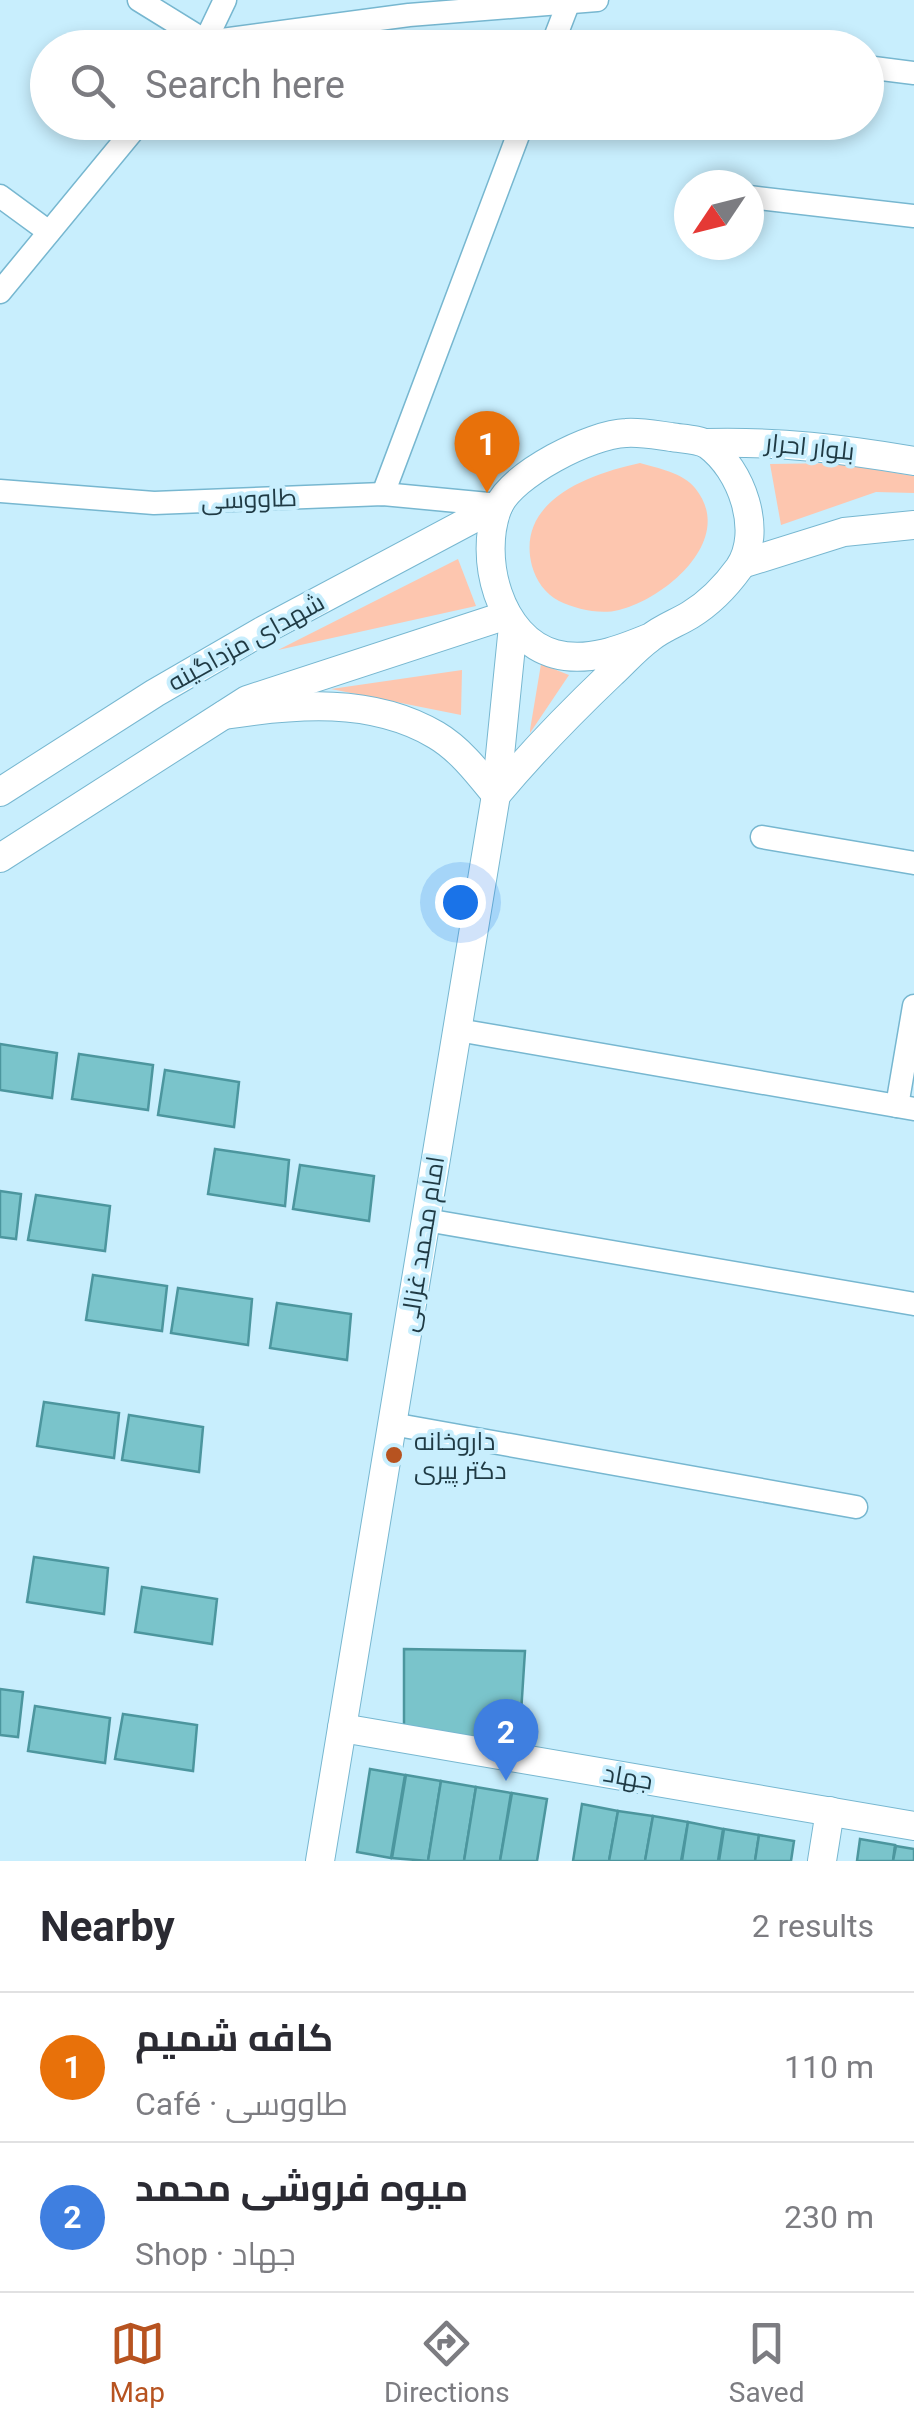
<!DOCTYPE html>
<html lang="en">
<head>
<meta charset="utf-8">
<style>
  :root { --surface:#fff; --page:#f2f2f3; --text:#2b2b33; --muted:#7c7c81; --line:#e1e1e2; --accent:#b75320 }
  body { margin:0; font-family:Roboto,Cairo,sans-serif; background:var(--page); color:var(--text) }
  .compass { position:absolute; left:674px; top:170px; width:90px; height:90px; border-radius:50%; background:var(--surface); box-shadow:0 5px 15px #0003; rotate:235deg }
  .you { position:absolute; left:460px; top:902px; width:35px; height:35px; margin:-25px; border:8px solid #fff; border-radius:50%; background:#1a73e8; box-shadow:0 0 0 15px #1a73e833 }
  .badge { display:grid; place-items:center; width:65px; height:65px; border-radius:50%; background:var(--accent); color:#fff; font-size:32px; font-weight:700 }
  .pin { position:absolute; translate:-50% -82px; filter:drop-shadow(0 2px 5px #0008) }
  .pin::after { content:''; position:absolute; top:52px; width:35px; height:30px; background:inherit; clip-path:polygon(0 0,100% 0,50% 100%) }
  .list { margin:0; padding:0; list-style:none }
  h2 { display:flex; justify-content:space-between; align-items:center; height:130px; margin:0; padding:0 40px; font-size:42px }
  h2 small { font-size:32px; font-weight:400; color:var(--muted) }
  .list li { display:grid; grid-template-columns:65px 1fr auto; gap:30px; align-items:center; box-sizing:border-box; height:150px; padding:0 40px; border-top:2px solid var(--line) }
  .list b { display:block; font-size:38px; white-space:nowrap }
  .list p { margin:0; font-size:32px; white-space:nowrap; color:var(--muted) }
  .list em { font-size:32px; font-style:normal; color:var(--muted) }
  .icon { flex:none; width:55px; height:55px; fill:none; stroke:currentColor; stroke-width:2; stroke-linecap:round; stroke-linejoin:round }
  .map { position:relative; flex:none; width:914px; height:1861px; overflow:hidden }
  .search { position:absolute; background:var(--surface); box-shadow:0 5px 15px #0003; left:30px; right:30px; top:30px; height:110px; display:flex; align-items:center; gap:25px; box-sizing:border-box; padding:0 35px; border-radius:55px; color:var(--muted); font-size:38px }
  .sheet { height:430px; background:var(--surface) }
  nav { display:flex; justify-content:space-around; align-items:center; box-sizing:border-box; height:140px; border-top:2px solid var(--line); background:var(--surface); font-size:28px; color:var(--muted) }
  nav a { display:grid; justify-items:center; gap:5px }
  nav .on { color:var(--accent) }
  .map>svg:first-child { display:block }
  .green { fill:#fdc6af }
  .building { fill:#7ac4cb; stroke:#4c969e; stroke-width:2.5 }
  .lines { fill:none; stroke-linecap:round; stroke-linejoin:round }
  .minor-casing { stroke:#77b7d0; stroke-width:25 }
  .tertiary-casing { stroke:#77b7d0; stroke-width:30 }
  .minor { stroke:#fff; stroke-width:22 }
  .tertiary { stroke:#fff; stroke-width:28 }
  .poi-dot { fill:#b75320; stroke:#c8eefd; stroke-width:4 }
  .labels { text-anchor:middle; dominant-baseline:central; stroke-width:8; stroke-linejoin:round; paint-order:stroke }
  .street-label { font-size:25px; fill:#1f3a44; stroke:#c8eefd }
  .poi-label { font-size:25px; fill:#1f3a44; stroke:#c8eefd; text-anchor:start }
</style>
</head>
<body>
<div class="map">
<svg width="914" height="1861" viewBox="0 0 914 1861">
  <rect width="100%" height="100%" fill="#c8eefd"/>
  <!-- green -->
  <g class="green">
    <path d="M640 463C658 468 683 473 695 488 737 539 665 599 619 610 600 615 576 609 559 601 545 594 536 580 532 566 515 500 590 474 640 463Z"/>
    <path d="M836 463 914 476V493L876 492 781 525 770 464Z"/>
    <path d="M458 559 476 606 278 650Z"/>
    <path d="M541 664 569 675 530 733V730Z"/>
    <path d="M462 670 461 715 331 689Z"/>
  </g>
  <!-- building -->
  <g class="building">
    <path d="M0 1044 57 1053 52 1098 0 1090Z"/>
    <path d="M79 1054 153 1065 148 1110 72 1099Z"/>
    <path d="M165 1070 239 1082 234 1127 158 1115Z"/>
    <path d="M215 1149 289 1160 285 1206 208 1194Z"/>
    <path d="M300 1165 374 1176 369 1221 293 1209Z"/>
    <path d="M0 1191 21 1194 16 1239 0 1237Z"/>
    <path d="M36 1195 110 1206 105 1251 28 1240Z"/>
    <path d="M93 1275 167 1286 162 1331 86 1320Z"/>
    <path d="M178 1288 252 1299 248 1345 171 1333Z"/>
    <path d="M277 1303 351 1314 347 1360 270 1348Z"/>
    <path d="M44 1402 119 1413 114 1458 37 1446Z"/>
    <path d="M129 1415 203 1427 199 1472 122 1460Z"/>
    <path d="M34 1557 108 1568 104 1614 27 1602Z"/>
    <path d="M142 1587 217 1599 212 1644 135 1632Z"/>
    <path d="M404 1649 525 1651 519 1744 404 1728Z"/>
    <path d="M0 1689 23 1692 18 1737 0 1735Z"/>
    <path d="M35 1706 110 1718 105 1763 28 1751Z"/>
    <path d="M123 1714 197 1725 193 1771 115 1759Z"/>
    <path d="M370 1769 405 1775 391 1858 357 1852Z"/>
    <path d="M406 1775 441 1781 428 1861 392 1858Z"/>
    <path d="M441 1781 476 1787 464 1861H428Z"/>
    <path d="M476 1787 511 1793 500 1861H464Z"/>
    <path d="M512 1793 547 1799 537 1861H500Z"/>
    <path d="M582 1804 618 1811 609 1861H573Z"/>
    <path d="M618 1811 653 1816 645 1861H609Z"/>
    <path d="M653 1816 688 1822 681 1861H645Z"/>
    <path d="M688 1822 723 1829 718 1861H682Z"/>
    <path d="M724 1829 759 1835 755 1861H719Z"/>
    <path d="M759 1835 794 1841 791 1861H755Z"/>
    <path d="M860 1839 895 1845 893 1861H857Z"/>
    <path d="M896 1846 914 1849V1861H893Z"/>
  </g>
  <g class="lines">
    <!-- minor casing -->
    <g class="minor-casing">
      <g id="minor">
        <path d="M139 0 207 42"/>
        <path d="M207 42 409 15 597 0"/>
        <path d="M202 48 225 0"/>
        <path d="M551 48 568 4"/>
        <path d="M866 67 914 73"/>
        <path d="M0 196 49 232"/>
        <path d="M749 197 914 216"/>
        <path d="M0 292 140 122"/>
        <path d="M0 491 154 503 383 494 499 505"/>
        <path d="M383 494 523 122"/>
        <path d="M762 837 914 863"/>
        <path d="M458 1030 914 1109"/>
        <path d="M897 1106 914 1006"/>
        <path d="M426 1220 914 1304"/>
        <path d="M392 1424 856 1507"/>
      </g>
    </g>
    <!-- tertiary casing -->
    <g class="tertiary-casing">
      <g id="tertiary">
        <path d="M706 443C777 441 844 449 914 461"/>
        <path d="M742 564 844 532 914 525"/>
        <path d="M224 715C295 704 372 697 436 735 460 749 479 774 496 795 532 752 570 713 611 674 624 662 636 648 650 638 662 628 677 623 690 615 708 604 726 586 739 568 764 531 741 469 708 445 699 439 682 439 671 437 656 435 641 432 626 433 591 434 512 474 498 507 478 557 499 639 555 654 588 663 622 649 651 637"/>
        <path d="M0 792 155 693 264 630 499 505"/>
        <path d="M0 858 247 700 507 615"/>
        <path d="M342 1728 914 1826"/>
        <path d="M320 1861 496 795 513 626"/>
        <path d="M822 1861 830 1811"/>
      </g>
    </g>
    <!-- minor -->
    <use href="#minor" class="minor"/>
    <!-- tertiary -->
    <use href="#tertiary" class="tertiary"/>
  </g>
  <!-- markers -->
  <circle class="poi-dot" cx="394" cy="1455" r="10"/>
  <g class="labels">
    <!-- street labels -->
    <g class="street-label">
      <text transform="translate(810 447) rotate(6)">بلوار احرار</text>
      <text transform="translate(249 499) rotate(-2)">طاووسی</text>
      <text transform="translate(246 642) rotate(-29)">شهدای مزداگینه</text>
      <text transform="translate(422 1244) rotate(-81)">امام محمد غزالی</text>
      <text transform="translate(628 1777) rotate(10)">جهاد</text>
    </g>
    <!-- poi labels -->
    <g class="poi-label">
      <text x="414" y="1441">داروخانه<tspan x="414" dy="29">دکتر پیری</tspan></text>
    </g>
  </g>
</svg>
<svg class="compass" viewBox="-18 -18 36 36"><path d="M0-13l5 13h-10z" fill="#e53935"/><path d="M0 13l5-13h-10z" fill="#7c7c81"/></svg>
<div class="you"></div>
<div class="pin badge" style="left:487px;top:493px;background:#e8710a">1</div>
<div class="pin badge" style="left:506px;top:1781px;background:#3f7fe0">2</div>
<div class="search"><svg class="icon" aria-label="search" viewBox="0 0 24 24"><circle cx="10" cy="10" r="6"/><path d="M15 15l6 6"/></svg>Search here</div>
</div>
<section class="sheet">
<h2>Nearby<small>2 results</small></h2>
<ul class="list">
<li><span class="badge" style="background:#e8710a">1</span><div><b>کافه شمیم</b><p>Café · طاووسی</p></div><em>110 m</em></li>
<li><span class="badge" style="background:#3f7fe0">2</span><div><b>میوه فروشی محمد</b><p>Shop · جهاد</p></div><em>230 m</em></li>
</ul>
</section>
<nav>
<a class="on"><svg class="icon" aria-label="map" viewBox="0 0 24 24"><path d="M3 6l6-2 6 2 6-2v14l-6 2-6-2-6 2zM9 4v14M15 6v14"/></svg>Map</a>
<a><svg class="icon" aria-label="directions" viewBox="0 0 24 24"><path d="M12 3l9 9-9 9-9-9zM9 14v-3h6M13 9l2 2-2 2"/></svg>Directions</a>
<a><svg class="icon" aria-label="saved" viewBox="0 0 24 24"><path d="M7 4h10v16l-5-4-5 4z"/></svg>Saved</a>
</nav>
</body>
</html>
